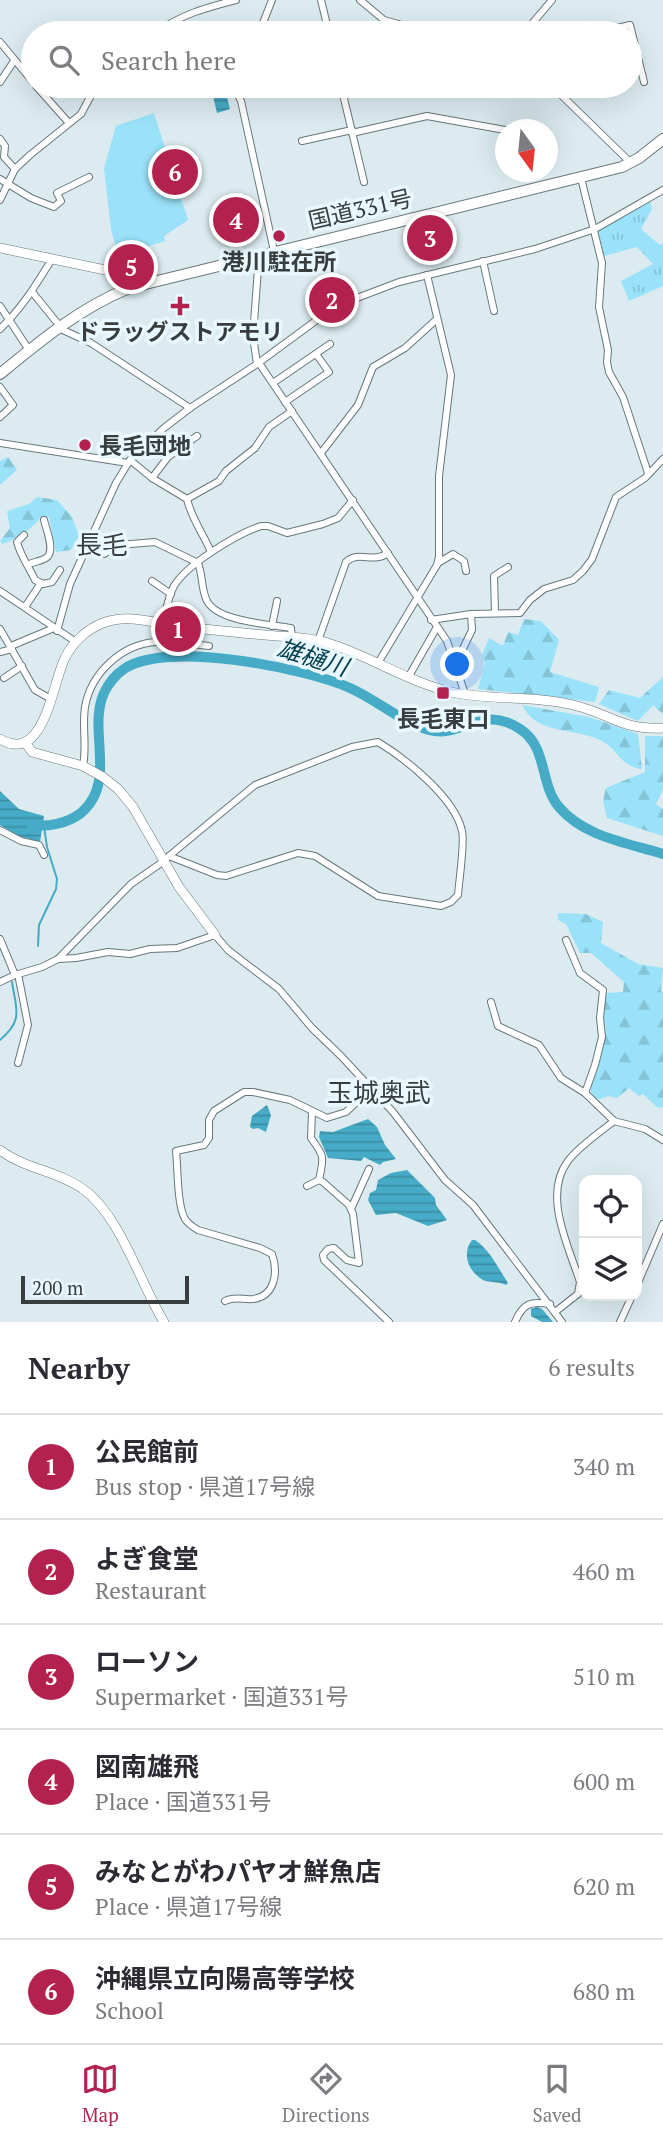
<!DOCTYPE html>
<html lang="en">
<head>
<meta charset="utf-8">
<style>
  :root { --surface:#fff; --page:#f2f2f3; --text:#2b2b33; --muted:#7c7c81; --line:#e1e1e2; --accent:#b3224e }
  body { margin:0; font-family:"PT Serif","Noto Sans JP",serif; background:var(--page); color:var(--text) }
  .controls { position:absolute; right:21px; bottom:21px; display:grid; overflow:hidden; border-radius:14px; box-shadow:0 7px 28px #0002 }
  .controls button { width:63px; height:63px; display:grid; place-items:center; padding:0; border:0; border-bottom:2px solid var(--line); background:var(--surface); color:var(--text); font:35px sans-serif }
  .compass { position:absolute; left:495px; top:119px; width:63px; height:63px; border-radius:50%; background:var(--surface); box-shadow:0 7px 28px #0002; rotate:165deg }
  .scale { position:absolute; left:21px; bottom:18px; width:168px; box-sizing:border-box; padding-left:7px; border:4px solid #383e40; border-top:0; font-size:19px; line-height:24px; white-space:nowrap; color:#383e40; -webkit-text-stroke:5px #e8f8fe; paint-order:stroke }
  .you { position:absolute; left:458px; top:665px; width:24px; height:24px; margin:-18px; border:5px solid #fff; border-radius:50%; background:#1a73e8; box-shadow:0 0 0 10px #1a73e833 }
  .badge { display:grid; place-items:center; width:46px; height:46px; border-radius:50%; background:var(--accent); color:#fff; font-size:23px; font-weight:700 }
  .pin { position:absolute; translate:-50% -50%; border:4px solid #fff; box-shadow:0 2px 7px #0006 }
  .list { margin:0; padding:0; list-style:none }
  h2 { display:flex; justify-content:space-between; align-items:center; height:91px; margin:0; padding:0 28px; font-size:30px }
  h2 small { font-size:23px; font-weight:400; color:var(--muted) }
  .list li { display:grid; grid-template-columns:46px 1fr auto; gap:21px; align-items:center; box-sizing:border-box; height:105px; padding:0 28px; border-top:2px solid var(--line) }
  .list b { display:block; font-size:26px; white-space:nowrap }
  .list p { margin:0; font-size:23px; white-space:nowrap; color:var(--muted) }
  .list em { font-size:23px; font-style:normal; color:var(--muted) }
  .icon { flex:none; width:38px; height:38px; fill:none; stroke:currentColor; stroke-width:2; stroke-linecap:round; stroke-linejoin:round }
  .map { position:relative; flex:none; width:663px; height:1322px; overflow:hidden }
  .search { position:absolute; background:var(--surface); box-shadow:0 7px 28px #0002; left:21px; right:21px; top:21px; height:77px; display:flex; align-items:center; gap:18px; box-sizing:border-box; padding:0 24px; border-radius:38px; color:var(--muted); font-size:26px }
  .sheet { height:721px; background:var(--surface) }
  nav { display:flex; justify-content:space-around; align-items:center; box-sizing:border-box; height:98px; border-top:2px solid var(--line); background:var(--surface); font-size:19px; color:var(--muted) }
  nav a { display:grid; justify-items:center; gap:4px }
  nav .on { color:var(--accent) }
  .map>svg:first-child { display:block }
  .grass { fill:url(#grass-tufts) }
  .forest { fill:url(#forest-firs) }
  .green { fill:#9ae2f9 }
  .water { fill:url(#water-rules) }
  .lines { fill:none; stroke-linecap:round; stroke-linejoin:round }
  .stream { stroke:#45abc7; stroke-width:2 }
  .river { stroke:#45abc7; stroke-width:10 }
  .street-casing { stroke:#68777b; stroke-width:8 }
  .secondary-casing { stroke:#68777b; stroke-width:10 }
  .highway-casing { stroke:#68777b; stroke-width:12 }
  .street { stroke:#fff; stroke-width:6 }
  .secondary { stroke:#fff; stroke-width:9 }
  .highway { stroke:#fff; stroke-width:10 }
  .poi-dot { fill:#b3224e; stroke:#e8f8fe; stroke-width:2.5 }
  .labels { text-anchor:middle; dominant-baseline:central; stroke-width:7; stroke-linejoin:round; paint-order:stroke }
  .street-label { font-size:23px; fill:#383e40; stroke:#e8f8fe }
  .poi-label { font-size:23px; font-weight:bold; fill:#383e40; stroke:#e8f8fe }
  .water-label { font-size:24px; font-style:italic; fill:#003e4d; stroke:#e8f8fe }
  .quarter-label { font-size:26px; fill:#383e40; stroke:#e8f8fe }
</style>
</head>
<body>
<div class="map">
<svg width="663" height="1322" viewBox="0 0 663 1322">
  <defs>
    <pattern id="grass-tufts" width="24" height="20" patternUnits="userSpaceOnUse" patternTransform="scale(1.75)"><rect width="24" height="20" fill="#9ae2f9"/><path d="M3 7l-1-3M5 7V3M7 7l1-3M15 17l-1-3M17 17v-4M19 17l1-3" fill="none" stroke="#85c3d6"/></pattern>
    <pattern id="forest-firs" width="22" height="20" patternUnits="userSpaceOnUse" patternTransform="scale(1.75)"><rect width="22" height="20" fill="#9ae2f9"/><path d="M5 1l3.5 6h-7zM16 11l3.5 6h-7z" fill="#85c3d6"/></pattern>
    <pattern id="water-rules" width="6" height="5" patternUnits="userSpaceOnUse" patternTransform="scale(1.75)"><rect width="6" height="5" fill="#45abc7"/><path d="M0 2.5h6" fill="none" stroke="#3b8da3"/></pattern>
  </defs>
  <rect width="100%" height="100%" fill="#dbebf0"/>
  <!-- grass -->
  <path class="grass" d="M650 201 652 209 641 229 660 245 663 242V286L629 301 621 281 653 264 637 247 604 256 598 231Z"/>
  <!-- forest -->
  <g class="forest">
    <path d="M8 457 17 470 0 485V461Z"/>
    <path d="M37 497 57 500 72 517 79 536 71 550 56 552 49 517H41C33 528 15 541 2 544L0 541 10 528 7 511 29 504Z"/>
    <path d="M524 619 541 621 559 640 550 672 599 687 595 702 478 689 485 664 482 655 489 638 503 646 508 632 518 635Z"/>
    <path d="M663 677V714L653 705 638 721 599 704 609 690 640 698Z"/>
    <path d="M522 705 589 717 638 734 642 769C619 766 619 750 602 741 576 727 537 736 522 705Z"/>
    <path d="M645 736H663V790L656 804 663 809V836L607 818 603 801 606 788 645 772Z"/>
    <path d="M558 913 586 914 603 922 601 943 638 964 663 968 661 991 663 992V1107L658 1108 643 1094 639 1096 629 1088 617 1098 608 1096 601 1099 595 1098 591 1092V1086L598 1068 604 1031 606 1029 603 1014 606 993 623 992 624 982 591 953H580L566 924 558 920Z"/>
  </g>
  <!-- green -->
  <path class="green" d="M154 113 188 220 164 236 165 241 118 255 111 229 104 168 116 126Z"/>
  <!-- water -->
  <g class="water">
    <path d="M225 89 230 109 217 113 212 92Z"/>
    <path d="M0 791 19 809 44 816 40 842 19 836 0 825Z"/>
    <path d="M267 1105 271 1115 266 1132 258 1128 253 1129 250 1127 252 1116Z"/>
    <path d="M368 1119 377 1127 385 1145 396 1159 383 1162 380 1165 364 1157 361 1161 328 1158 319 1137 320 1131 333 1132Z"/>
    <path d="M407 1170 435 1198 436 1205 447 1220 428 1226 396 1213 376 1215 368 1200 370 1193 376 1190 378 1180 391 1173Z"/>
    <path d="M472 1240H475C490 1250 498 1268 508 1283L506 1285C499 1281 489 1283 483 1280 469 1272 461 1254 472 1240Z"/>
    <path d="M537 1307 542 1309 553 1322H542L531 1316V1309Z"/>
  </g>
  <g class="lines">
    <!-- stream -->
    <g class="stream">
      <path d="M38 946 39 925 56 889 57 879 47 847 44 826"/>
      <path d="M0 1040C24 1020 16 1009 12 982"/>
    </g>
    <!-- river -->
    <path class="river" d="M31 825C47 827 67 824 81 813 118 782 87 730 104 693 108 684 116 674 124 669 166 640 305 668 350 688 377 700 401 722 429 730 463 739 481 703 520 729 548 747 539 783 559 807 584 837 628 843 663 854"/>
    <!-- street casing -->
    <g class="street-casing">
      <g id="street">
        <path d="M321 0 329 33"/>
        <path d="M360 0 384 20 430 33"/>
        <path d="M156 33C179 15 208 7 236 0"/>
        <path d="M259 33 272 0"/>
        <path d="M526 33 530 26 552 0"/>
        <path d="M596 33 630 25 644 82"/>
        <path d="M0 42 33 82"/>
        <path d="M0 82 14 61"/>
        <path d="M36 86 69 123"/>
        <path d="M230 86 237 93 241 101 274 251"/>
        <path d="M341 86 364 182"/>
        <path d="M552 86 631 163"/>
        <path d="M352 133 427 116 505 130"/>
        <path d="M0 139 5 146 4 157 15 169"/>
        <path d="M302 141 352 130"/>
        <path d="M581 178 602 263 599 307 608 350 607 362 609 372 623 397 648 473"/>
        <path d="M0 179 31 198 54 207 61 201 57 193 89 177"/>
        <path d="M0 200 15 169 30 155 81 114 96 86"/>
        <path d="M483 261 494 311"/>
        <path d="M33 293 63 330 91 343 190 408"/>
        <path d="M0 306 29 350"/>
        <path d="M0 329C22 308 36 285 52 259"/>
        <path d="M259 363 447 641 465 694"/>
        <path d="M257 364 253 336 259 255"/>
        <path d="M273 383 330 344"/>
        <path d="M0 387 13 405 0 417"/>
        <path d="M285 402 329 372 316 354"/>
        <path d="M0 443 128 463"/>
        <path d="M321 453 358 405 373 367 405 348 437 319"/>
        <path d="M130 460 152 478 187 499C192 520 203 533 211 552"/>
        <path d="M152 478 168 457 197 436"/>
        <path d="M187 499 219 481 226 471 255 448 269 427 292 411"/>
        <path d="M24 535 17 542C21 557 29 567 35 580L43 584 52 582 60 570"/>
        <path d="M88 542 104 554 119 545 155 542 198 563"/>
        <path d="M198 563C203 576 201 589 207 601 218 622 270 624 291 628L292 638"/>
        <path d="M438 563 453 554 464 561 466 571"/>
        <path d="M29 564C34 562 41 561 46 558 56 552 46 529 44 520"/>
        <path d="M152 581 171 594"/>
        <path d="M0 591 76 642"/>
        <path d="M25 607 41 583"/>
        <path d="M495 613 494 576 508 567"/>
        <path d="M431 620 471 614 520 613 530 600 544 589 573 580 583 571 592 559 616 497 645 478 663 459"/>
        <path d="M163 623C166 611 168 597 174 586 187 564 237 534 261 526H268L287 533 323 524 338 518 353 500"/>
        <path d="M272 626 277 601"/>
        <path d="M0 629 35 690 51 699"/>
        <path d="M57 631 70 584 116 483 130 460 164 428 190 408 257 364 329 311 349 301 399 282 535 249 595 229 663 190"/>
        <path d="M318 641 346 562C359 550 373 564 388 553"/>
        <path d="M11 646 54 628"/>
        <path d="M0 652 12 649"/>
        <path d="M378 663 437 565 439 557V476L451 375 427 275"/>
        <path d="M455 665 472 630 471 614"/>
        <path d="M409 676 437 627"/>
        <path d="M4 678 22 666"/>
        <path d="M83 766C87 746 82 727 85 707 91 673 121 645 155 642 173 640 192 644 209 646"/>
        <path d="M0 830 21 841 39 845 44 855"/>
        <path d="M0 939 15 975"/>
        <path d="M566 940 580 973 603 990 600 1018 602 1037 595 1065 585 1093"/>
        <path d="M58 959 76 958 108 952 130 954 150 949 177 948 215 935 228 950 279 989 312 1028 341 1056 393 1112 445 1180 473 1205 562 1322"/>
        <path d="M18 974 28 1025 18 1063"/>
        <path d="M0 982 15 975 42 967 58 959 131 884 164 861 169 856 255 785 352 747 378 742C406 759 455 798 462 831 465 842 459 881 458 895L451 902 441 906 378 896 315 856 298 853 226 876 217 875 169 856"/>
        <path d="M491 1002 498 1026 539 1045 561 1078 585 1093 614 1121 645 1129 663 1140"/>
        <path d="M319 1180 323 1182 349 1205 353 1214 359 1263 347 1260 334 1248 328 1249 323 1255 324 1260 389 1322"/>
        <path d="M307 1186 319 1180C324 1157 325 1157 311 1138L312 1112"/>
        <path d="M351 1209 369 1169"/>
        <path d="M637 1285 663 1224"/>
        <path d="M225 1301C235 1296 243 1300 253 1299 276 1296 278 1271 272 1254L260 1248 198 1230C193 1227 188 1224 185 1219 177 1205 178 1169 176 1151L204 1145 209 1138V1120L214 1111 244 1092H253L290 1100 327 1118 346 1112 370 1089"/>
        <path d="M555 1312 578 1294 580 1282C569 1247 542 1195 568 1161 579 1146 599 1133 614 1121"/>
        <path d="M515 1322C523 1303 531 1301 550 1304"/>
        <path d="M620 1322 632 1296"/>
      </g>
    </g>
    <!-- secondary casing -->
    <g class="secondary-casing">
      <g id="secondary">
        <path d="M0 248 115 272 123 277 129 288"/>
        <path d="M0 739C45 765 52 683 65 658 72 643 87 629 103 623 123 615 145 620 165 624 198 629 231 632 265 635 286 637 308 637 328 643 370 656 408 682 451 692 492 701 536 695 577 706 612 715 622 730 663 728"/>
        <path d="M25 742 32 752 83 766 103 777 118 789 133 807 179 887 215 935"/>
        <path d="M0 1150C25 1169 58 1171 83 1189 120 1215 140 1283 164 1322"/>
      </g>
    </g>
    <!-- highway casing -->
    <g class="highway-casing">
      <path id="highway" d="M0 374C40 341 80 308 129 288L622 167 639 158 663 139"/>
    </g>
    <!-- street -->
    <use href="#street" class="street"/>
    <!-- secondary -->
    <use href="#secondary" class="secondary"/>
    <!-- highway -->
    <use href="#highway" class="highway"/>
  </g>
  <!-- markers -->
  <g class="poi-dot">
    <circle cx="279" cy="236" r="7"/>
    <path d="M176.5 295.5h7v7h7v7h-7v7h-7v-7h-7v-7h7z"/>
    <circle cx="85" cy="445" r="7"/>
    <rect x="436" y="686" width="14" height="14" rx="3.5"/>
  </g>
  <g class="labels">
    <!-- street labels -->
    <g class="street-label">
      <text transform="translate(360 209) rotate(-13)">国道331号</text>
    </g>
    <!-- poi labels -->
    <g class="poi-label">
      <text x="279" y="261">港川駐在所</text>
      <text x="180" y="331">ドラッグストアモリ</text>
      <text x="99" y="445" text-anchor="start">長毛団地</text>
      <text x="443" y="718">長毛東口</text>
    </g>
    <!-- water labels -->
    <g class="water-label">
      <text transform="translate(313 657) rotate(17)">雄樋川</text>
    </g>
    <!-- quarter labels -->
    <g class="quarter-label">
      <text x="102" y="544">長毛</text>
      <text x="379" y="1092">玉城奥武</text>
    </g>
  </g>
</svg>
<div class="controls">
<button><svg class="icon" aria-label="locate" viewBox="0 0 24 24"><circle cx="12" cy="12" r="6"/><path d="M12 2v4M12 18v4M2 12h4M18 12h4"/></svg></button>
<button><svg class="icon" aria-label="layers" viewBox="0 0 24 24"><path d="M12 4l9 5-9 5-9-5zM3 14l9 5 9-5"/></svg></button>
</div>
<svg class="compass" viewBox="-18 -18 36 36"><path d="M0-13l5 13h-10z" fill="#e53935"/><path d="M0 13l5-13h-10z" fill="#7c7c81"/></svg>
<div class="scale">200 m</div>
<div class="you"></div>
<div class="pin badge" style="left:178px;top:629px">1</div>
<div class="pin badge" style="left:332px;top:300px">2</div>
<div class="pin badge" style="left:430px;top:238px">3</div>
<div class="pin badge" style="left:236px;top:220px">4</div>
<div class="pin badge" style="left:131px;top:267px">5</div>
<div class="pin badge" style="left:175px;top:172px">6</div>
<div class="search"><svg class="icon" aria-label="search" viewBox="0 0 24 24"><circle cx="10" cy="10" r="6"/><path d="M15 15l6 6"/></svg>Search here</div>
</div>
<section class="sheet">
<h2>Nearby<small>6 results</small></h2>
<ul class="list">
<li><span class="badge">1</span><div><b>公民館前</b><p>Bus stop · 県道17号線</p></div><em>340 m</em></li>
<li><span class="badge">2</span><div><b>よぎ食堂</b><p>Restaurant</p></div><em>460 m</em></li>
<li><span class="badge">3</span><div><b>ローソン</b><p>Supermarket · 国道331号</p></div><em>510 m</em></li>
<li><span class="badge">4</span><div><b>図南雄飛</b><p>Place · 国道331号</p></div><em>600 m</em></li>
<li><span class="badge">5</span><div><b>みなとがわパヤオ鮮魚店</b><p>Place · 県道17号線</p></div><em>620 m</em></li>
<li><span class="badge">6</span><div><b>沖縄県立向陽高等学校</b><p>School</p></div><em>680 m</em></li>
</ul>
</section>
<nav>
<a class="on"><svg class="icon" aria-label="map" viewBox="0 0 24 24"><path d="M3 6l6-2 6 2 6-2v14l-6 2-6-2-6 2zM9 4v14M15 6v14"/></svg>Map</a>
<a><svg class="icon" aria-label="directions" viewBox="0 0 24 24"><path d="M12 3l9 9-9 9-9-9zM9 14v-3h6M13 9l2 2-2 2"/></svg>Directions</a>
<a><svg class="icon" aria-label="saved" viewBox="0 0 24 24"><path d="M7 4h10v16l-5-4-5 4z"/></svg>Saved</a>
</nav>
</body>
</html>
